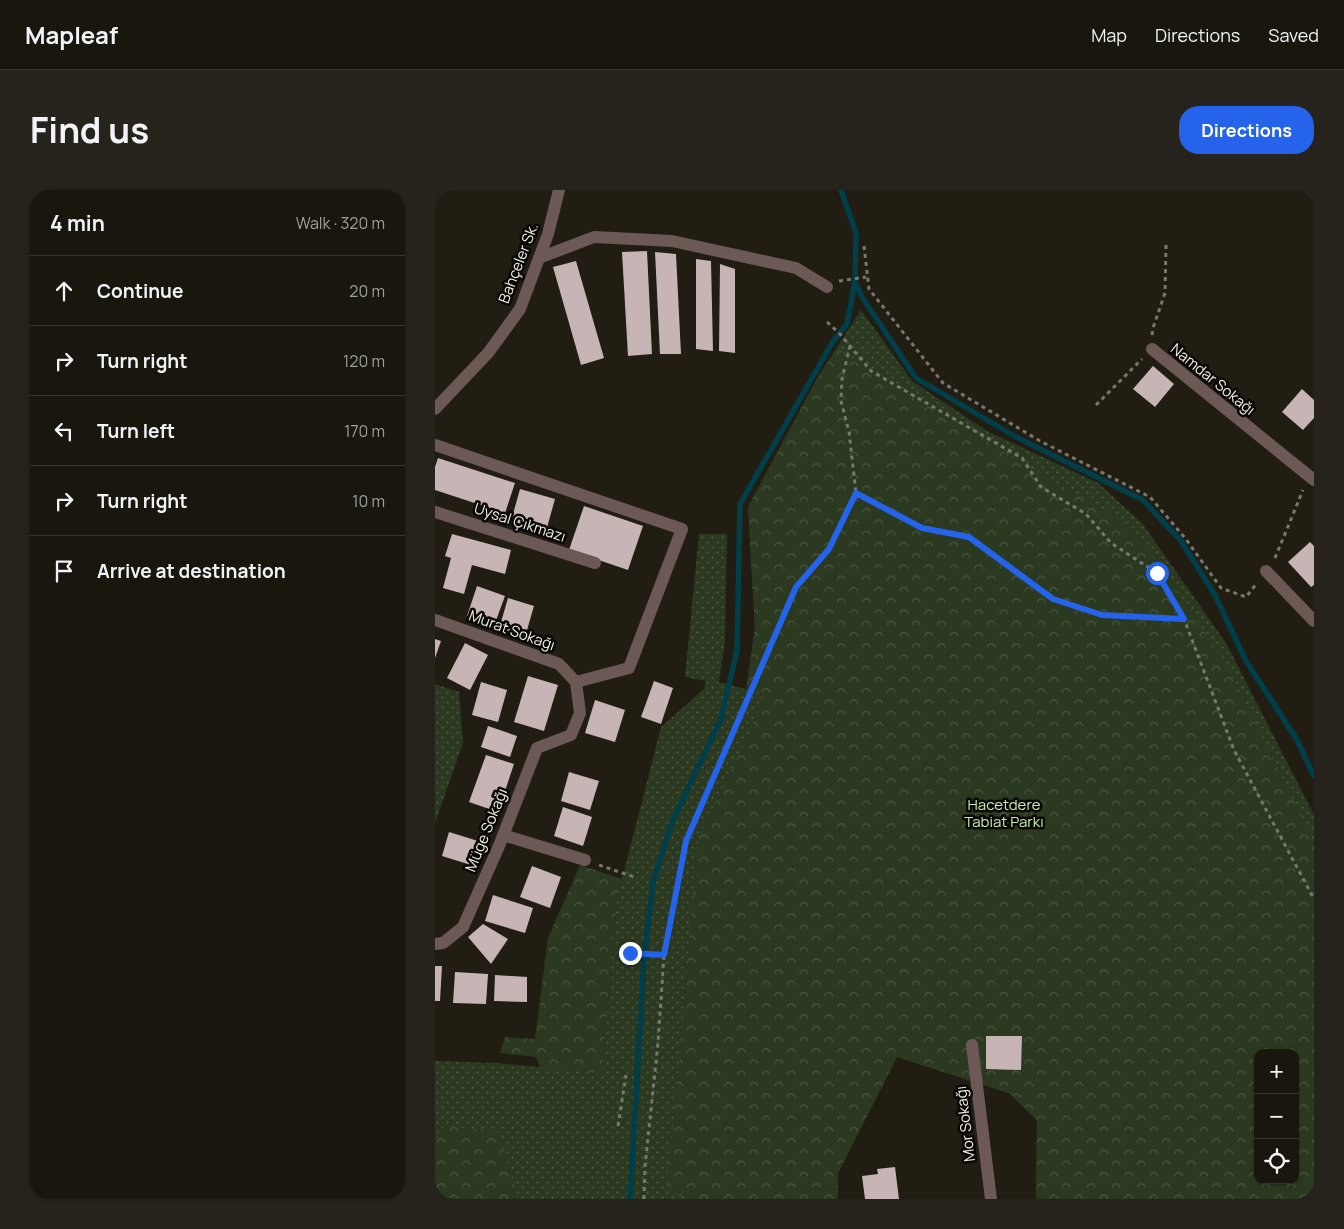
<!DOCTYPE html>
<html lang="en">
<head>
<meta charset="utf-8">
<style>
  :root { --surface:#19160e; --page:#26231c; --text:#f1f3f6; --muted:#9f9f9e; --line:#37352e; --accent:#2563eb }
  body { margin:0; font-family:Manrope,sans-serif; background:var(--page); color:var(--text) }
  .controls { position:absolute; right:15px; bottom:15px; display:grid; overflow:hidden; border-radius:10px; box-shadow:0 1px 4px #0004 }
  .controls button { width:45px; height:45px; display:grid; place-items:center; padding:0; border:0; border-bottom:1px solid var(--line); background:var(--surface); color:var(--text); font:25px sans-serif }
  .stop { position:absolute; width:15px; height:15px; margin:-11px; border:4px solid #2563eb; border-radius:50%; background:#fff }
  .stop.end { background:#2563eb; border-color:#fff; box-shadow:0 1px 5px #0008 }
  .list { margin:0; padding:0; list-style:none }
  h2 { display:flex; justify-content:space-between; align-items:center; height:65px; margin:0; padding:0 20px; font-size:21px }
  h2 small { font-size:16px; font-weight:400; color:var(--muted) }
  .list li { display:grid; grid-template-columns:32px 1fr auto; gap:15px; align-items:center; box-sizing:border-box; height:70px; padding:0 20px; border-top:1px solid var(--line) }
  .list b { display:block; font-size:19px; white-space:nowrap }
  .list em { font-size:16px; font-style:normal; color:var(--muted) }
  .icon { flex:none; width:28px; height:28px; fill:none; stroke:currentColor; stroke-width:2; stroke-linecap:round; stroke-linejoin:round }
  .map { position:relative; flex:none; width:879px; height:1009px; overflow:hidden; border-radius:20px }
  header { display:flex; align-items:center; gap:30px; box-sizing:border-box; height:70px; padding:0 25px; background:var(--surface); border-bottom:1px solid var(--line) }
  header strong { font-size:24px }
  nav { display:flex; gap:28px; margin-inline-start:auto; font-size:18px }
  .intro { display:flex; align-items:center; justify-content:space-between; box-sizing:border-box; height:120px; padding:0 30px }
  h1 { margin:0; font-size:35px }
  .button { padding:12px 22px; border-radius:20px; background:var(--accent); color:#fff; font-size:18px; font-weight:700 }
  main { display:flex; gap:30px; padding:0 30px }
  aside { flex:1; background:var(--surface); border-radius:20px; box-shadow:0 1px 4px #0004 }
  .map>svg:first-child { display:block }
  .grass { fill:url(#grass-dots); fill-rule:evenodd }
  .forest { fill:url(#forest-crowns); fill-rule:evenodd }
  .lines { fill:none; stroke-linecap:round; stroke-linejoin:round }
  .stream { stroke:#003e49; stroke-width:5.5 }
  .building { fill:#c6b5b4 }
  .path { stroke:#7a776e; stroke-width:3; stroke-dasharray:4 4; stroke-linecap:butt }
  .minor { stroke:#6c5855; stroke-width:12 }
  .route { stroke:#2563eb; stroke-width:6 }
  .labels { text-anchor:middle; dominant-baseline:central; stroke-width:5; stroke-linejoin:round; paint-order:stroke }
  .street-label { font-size:15px; fill:#f0ede6; stroke:#090804 }
  .park-label { font-size:15px; fill:#c7ecaf; stroke:#090804 }
</style>
</head>
<body>
<header>
<strong>Mapleaf</strong>
<nav><a>Map</a><a>Directions</a><a>Saved</a></nav>
</header>
<div class="intro"><h1>Find us</h1><a class="button">Directions</a></div>
<main>
<aside>
<h2>4 min<small>Walk · 320 m</small></h2>
<ul class="list">
<li><svg class="icon" aria-label="ahead" viewBox="0 0 24 24"><path d="M12 20V5M6 11l6-6 6 6"/></svg><div><b>Continue</b></div><em>20 m</em></li>
<li><svg class="icon" aria-label="right" viewBox="0 0 24 24"><path d="M7 20v-9h11M14 6l5 5-5 5"/></svg><div><b>Turn right</b></div><em>120 m</em></li>
<li><svg class="icon" aria-label="left" viewBox="0 0 24 24"><path d="M17 20v-9H6M10 6l-5 5 5 5"/></svg><div><b>Turn left</b></div><em>170 m</em></li>
<li><svg class="icon" aria-label="right" viewBox="0 0 24 24"><path d="M7 20v-9h11M14 6l5 5-5 5"/></svg><div><b>Turn right</b></div><em>10 m</em></li>
<li><svg class="icon" aria-label="arrive" viewBox="0 0 24 24"><path d="M6 21V4h12l-3 4 3 4H6"/></svg><div><b>Arrive at destination</b></div></li>
</ul>
</aside>
<div class="map">
<svg width="879" height="1009" viewBox="0 0 879 1009">
  <defs>
    <pattern id="grass-dots" width="8" height="8" patternUnits="userSpaceOnUse" patternTransform="scale(1.25)"><rect width="8" height="8" fill="#2a3920"/><path d="M2 2h.1M6 6h.1" fill="none" stroke="#495640" stroke-width="1.8" stroke-linecap="round"/></pattern>
    <pattern id="forest-crowns" width="20" height="18" patternUnits="userSpaceOnUse" patternTransform="scale(1.25)"><rect width="20" height="18" fill="#2a3920"/><path d="M2 6a3 3 0 1 1 6 0M12 15a3 3 0 1 1 6 0" fill="none" stroke="#495640"/></pattern>
  </defs>
  <rect width="100%" height="100%" fill="#211d13"/>
  <!-- grass -->
  <g class="grass">
    <path d="M426 120 477 191 552 241 663 293 707 333 791 453 879 625V1009H601L602 930 574 903 462 867 403 983V1009H0V871L62 873 167 883 182 709 226 537 269 499 271 491 250 487 264 344H292L290 451 284 492 311 499 320 438 313 317 383 187ZM823 863H860V990H823Z"/>
    <path d="M0 494 24 502 28 553 0 633Z"/>
  </g>
  <!-- forest -->
  <g class="forest">
    <path d="M402 158 594 278 695 334 791 473 879 652V1009H601L602 930 574 903 462 867 403 983V1009H253L231 1000 242 897 263 648 313 547 330 503 312 499 320 438 313 317 383 187ZM823 863H860V990H823Z"/>
    <path d="M145 675 187 689 182 709 167 883 105 878 101 867 65 863 70 847 100 849 113 748Z"/>
    <path d="M10 936 63 942 84 1009H0V945Z"/>
  </g>
  <g class="lines">
    <!-- stream -->
    <g class="stream">
      <path d="M406 0 421 43 420 92 427 107 481 188 581 247 708 310 746 351 780 405 811 471 862 550 879 586"/>
      <path d="M195 1009 209 770 218 692 237 632 286 529 302 460 305 314 397 153 412 134 420 92"/>
    </g>
  </g>
  <!-- building -->
  <g class="building">
    <path d="M212 61 217 164 193 166 187 62Z"/>
    <path d="M220 62 241 64 246 164H225Z"/>
    <path d="M261 69 276 71 278 161 261 159Z"/>
    <path d="M141 71 169 168 146 175 118 77Z"/>
    <path d="M285 74 300 79V163L284 161Z"/>
    <path d="M718 176 739 194 720 217 698 199Z"/>
    <path d="M867 199 879 210V228L868 240 847 222Z"/>
    <path d="M3 268 80 293 70 323 0 300V277Z"/>
    <path d="M85 299 120 309 111 341 76 331Z"/>
    <path d="M149 316 208 336 193 380 134 360Z"/>
    <path d="M17 344 76 360 70 384 37 375 29 404 8 398 16 368 10 366Z"/>
    <path d="M875 352 879 356V395L876 397 853 372Z"/>
    <path d="M42 396 70 406 59 436 32 426Z"/>
    <path d="M73 408 99 416 90 447 64 439Z"/>
    <path d="M0 449 6 451 0 468Z"/>
    <path d="M30 453 53 465 35 500 12 488Z"/>
    <path d="M93 486 123 495 109 541 79 532Z"/>
    <path d="M219 491 238 498 226 534 206 527Z"/>
    <path d="M46 492 72 500 63 532 37 525Z"/>
    <path d="M160 510 190 520 180 552 150 543Z"/>
    <path d="M53 536 82 546 75 567 46 557Z"/>
    <path d="M51 565 79 574 63 622 34 612Z"/>
    <path d="M134 582 164 591 155 620 126 611Z"/>
    <path d="M128 617 157 627 148 656 119 646Z"/>
    <path d="M14 642 43 651 36 675 7 666Z"/>
    <path d="M97 676 126 687 115 718 85 707Z"/>
    <path d="M58 705 98 718 90 743 50 731Z"/>
    <path d="M48 734 73 749 56 774 33 747Z"/>
    <path d="M0 776H7L5 811H0Z"/>
    <path d="M20 782 53 784 51 814 18 813Z"/>
    <path d="M60 785 92 787V812L59 811Z"/>
    <path d="M551 846H587L586 880 551 879Z"/>
    <path d="M460 977 464 1009H430L427 986 443 984 442 979Z"/>
  </g>
  <g class="lines">
    <!-- path -->
    <g class="path">
      <path d="M429 56 434 99 508 193 605 251 715 307 750 348 786 398 811 407 822 393"/>
      <path d="M404 91 431 87"/>
      <path d="M392 132 405 144 436 181 587 268 606 297 651 324 676 353 722 383 746 421 799 560 879 709"/>
      <path d="M717 145 718 138 730 103 731 55"/>
      <path d="M661 215 707 169"/>
      <path d="M421 303 487 338 534 347 619 409 667 425 749 429"/>
      <path d="M840 368 868 300"/>
      <path d="M164 675 202 688"/>
      <path d="M195 763 229 765"/>
      <path d="M183 936 191 885"/>
      <path d="M209 1009 210 976 223 853 229 765 251 651 361 397 394 359 421 303 414 242 406 211 407 189 415 156"/>
    </g>
    <!-- minor -->
    <g class="minor">
      <path d="M104 68 159 47 237 51 361 78 392 97"/>
      <path d="M717 159 879 290"/>
      <path d="M0 219 53 163 85 119 113 44 124 0"/>
      <path d="M0 255 247 339 194 478 141 492"/>
      <path d="M0 322 160 373"/>
      <path d="M831 381 879 431"/>
      <path d="M0 430 124 474 141 492 145 523 136 545 102 558 64 656 28 737 8 753 0 754"/>
      <path d="M68 645 150 670"/>
      <path d="M537 855 556 1009"/>
    </g>
  </g>
  <g class="lines">
    <!-- route -->
    <path class="route" d="M195 763 229 765 251 651 361 397 394 359 421 303 487 338 534 347 618 409 667 425 749 429 722 383"/>
  </g>
  <g class="labels">
    <!-- street labels -->
    <g class="street-label">
      <text transform="translate(83 73) rotate(-69)">Bahçeler Sk.</text>
      <text transform="translate(778 189) rotate(39)">Namdar Sokağı</text>
      <text transform="translate(85 332) rotate(18)">Uysal Çıkmazı</text>
      <text transform="translate(77 440) rotate(20)">Murat Sokağı</text>
      <text transform="translate(51 640) rotate(-68)">Müge Sokağı</text>
      <text transform="translate(530 934) rotate(-97)">Mor Sokağı</text>
    </g>
    <!-- park labels -->
    <g class="park-label">
      <text x="569" y="614">Hacetdere<tspan x="569" dy="17">Tabiat Parkı</tspan></text>
    </g>
  </g>
</svg>
<div class="controls">
<button>+</button>
<button>−</button>
<button><svg class="icon" aria-label="locate" viewBox="0 0 24 24"><circle cx="12" cy="12" r="6"/><path d="M12 2v4M12 18v4M2 12h4M18 12h4"/></svg></button>
</div>
<div class="stop" style="left:722px;top:383px"></div>
<div class="stop end" style="left:195px;top:763px"></div>
</div>
</main>
</body>
</html>
